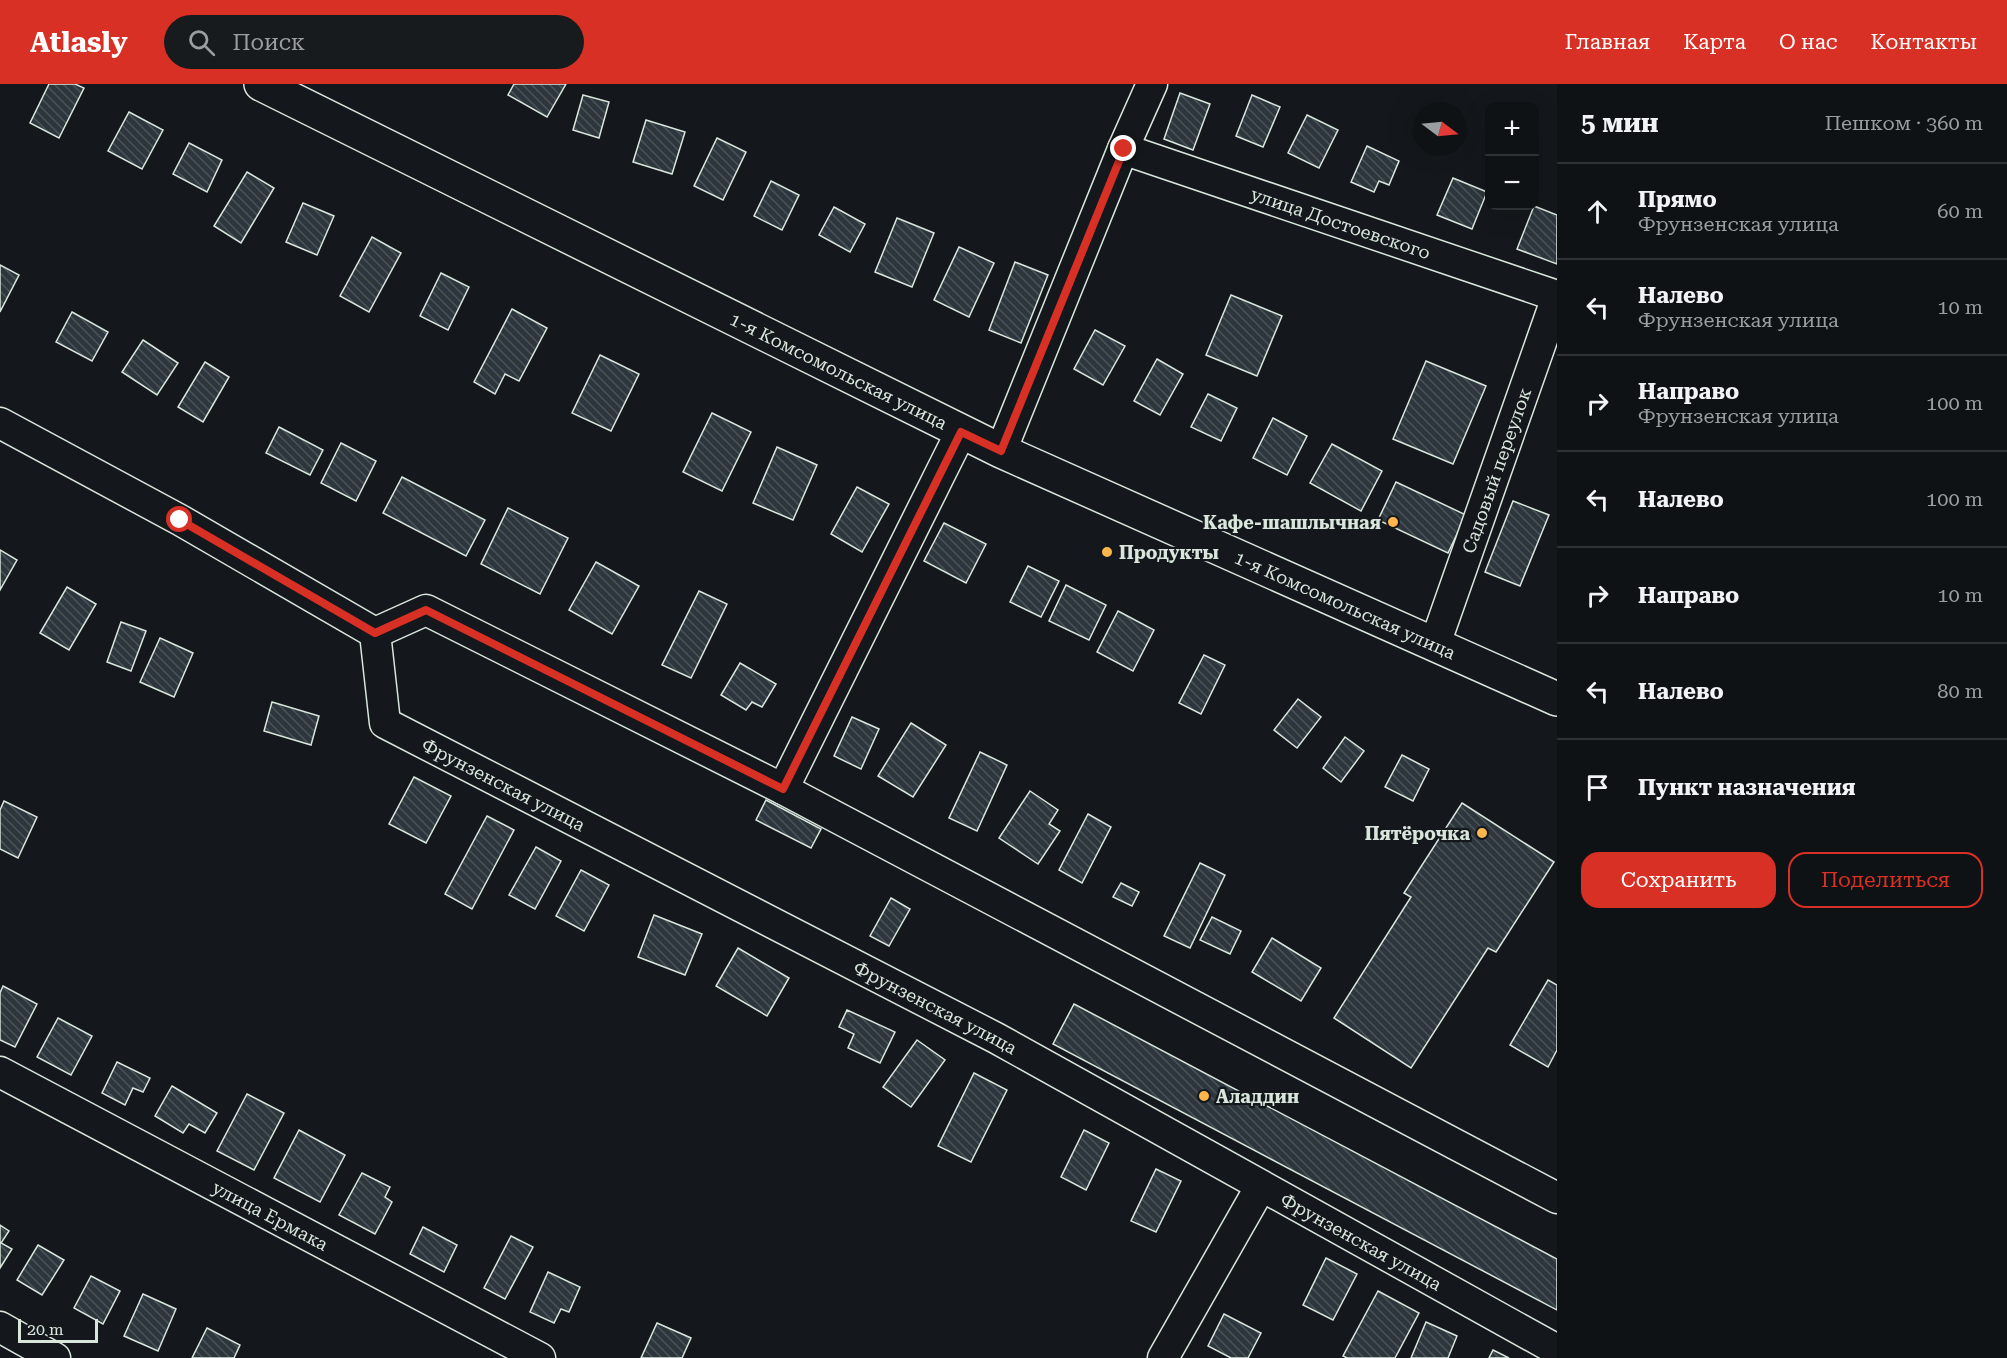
<!DOCTYPE html>
<html lang="ru">
<head>
<meta charset="utf-8">
<style>
  :root { --surface:#0f1215; --page:#181b1e; --text:#f1f3f6; --muted:#9b9ea0; --line:#2f3234; --accent:#d93025 }
  body { margin:0; font-family:"Roboto Serif",serif; background:var(--page); color:var(--text) }
  .controls { position:absolute; right:18px; top:18px; display:grid; overflow:hidden; border-radius:12px; box-shadow:0 6px 24px #0002 }
  .controls button { width:54px; height:54px; display:grid; place-items:center; padding:0; border:0; border-bottom:2px solid var(--line); background:var(--surface); color:var(--text); font:30px sans-serif }
  .compass { position:absolute; left:1413px; top:18px; width:54px; height:54px; border-radius:50%; background:var(--surface); box-shadow:0 6px 24px #0002; rotate:106deg }
  .scale { position:absolute; left:18px; bottom:15px; width:80px; box-sizing:border-box; padding-left:6px; border:3px solid #d8e6dc; border-top:0; font-size:16px; line-height:21px; white-space:nowrap; color:#d8e6dc; -webkit-text-stroke:4px #14181c; paint-order:stroke }
  .stop { position:absolute; width:18px; height:18px; margin:-14px; border:4px solid #d93025; border-radius:50%; background:#fff }
  .stop.end { background:#d93025; border-color:#fff; box-shadow:0 2px 6px #0008 }
  .list { margin:0; padding:0; list-style:none }
  h2 { display:flex; justify-content:space-between; align-items:center; height:78px; margin:0; padding:0 24px; font-size:26px }
  h2 small { font-size:20px; font-weight:400; color:var(--muted) }
  .list li { display:grid; grid-template-columns:39px 1fr auto; gap:18px; align-items:center; box-sizing:border-box; height:96px; padding:0 24px; border-top:2px solid var(--line) }
  .list b { display:block; font-size:22px; white-space:nowrap }
  .list p { margin:0; font-size:20px; white-space:nowrap; color:var(--muted) }
  .list em { font-size:20px; font-style:normal; color:var(--muted) }
  .actions { display:flex; gap:12px; padding:18px 24px }
  .actions a { flex:1; padding:14px 0; border:2px solid var(--accent); border-radius:18px; text-align:center; font-size:21px; color:var(--accent) }
  .actions .main { background:var(--accent); color:#fff }
  .icon { flex:none; width:33px; height:33px; fill:none; stroke:currentColor; stroke-width:2; stroke-linecap:round; stroke-linejoin:round }
  .map { position:relative; flex:none; width:1557px; height:1274px; overflow:hidden }
  header { display:flex; align-items:center; gap:36px; box-sizing:border-box; height:84px; padding:0 30px; background:var(--accent); color:#fff }
  header strong { font-size:28px }
  nav { display:flex; gap:33px; margin-inline-start:auto; font-size:21px }
  .search { width:420px; height:54px; background:var(--page); display:flex; align-items:center; gap:15px; box-sizing:border-box; padding:0 21px; border-radius:33px; color:var(--muted); font-size:22px }
  main { display:flex }
  aside { flex:1; background:var(--surface) }
  .map>svg:first-child { display:block }
  .building { fill:url(#building-back-hatch); stroke:#d8e6dc; stroke-width:1.5 }
  .lines { fill:none; stroke-linecap:round; stroke-linejoin:round }
  .minor-casing { stroke:#d8e6dc; stroke-width:33 }
  .major-casing { stroke:#d8e6dc; stroke-width:36 }
  .minor { stroke:#14181c; stroke-width:30 }
  .major { stroke:#14181c; stroke-width:33 }
  .route { stroke:#d93025; stroke-width:8 }
  .poi-dot { fill:#ffb74d; stroke:#14181c; stroke-width:2 }
  .labels { text-anchor:middle; dominant-baseline:central; stroke-width:4.5; stroke-linejoin:round; paint-order:stroke }
  .street-label { font-size:18px; fill:#d8e6dc; stroke:#14181c }
  .poi-label { font-size:18px; font-weight:bold; fill:#d8e6dc; stroke:#14181c; text-anchor:end }
</style>
</head>
<body>
<header>
<strong>Atlasly</strong>
<div class="search"><svg class="icon" aria-label="search" viewBox="0 0 24 24"><circle cx="10" cy="10" r="6"/><path d="M15 15l6 6"/></svg>Поиск</div>
<nav><a>Главная</a><a>Карта</a><a>О нас</a><a>Контакты</a></nav>
</header>
<main>
<div class="map">
<svg width="1557" height="1274" viewBox="0 0 1557 1274">
  <defs>
    <pattern id="building-back-hatch" width="6" height="6" patternUnits="userSpaceOnUse" patternTransform="scale(1.5)"><rect width="6" height="6" fill="#2c363c"/><path d="M-1 5l2 2M0 0l6 6M5-1l2 2" fill="none" stroke="#4a5358"/></pattern>
  </defs>
  <rect width="100%" height="100%" fill="#14181c"/>
  <!-- building -->
  <g class="building">
    <path d="M49 0H75L84 4 59 54 30 39Z"/>
    <path d="M514 0H566L547 33 508 11Z"/>
    <path d="M1180 9 1210 20 1193 66 1164 55Z"/>
    <path d="M583 11 609 18 599 54 573 46Z"/>
    <path d="M1252 11 1280 23 1263 63 1236 52Z"/>
    <path d="M129 28 163 46 142 85 108 67Z"/>
    <path d="M1307 31 1338 46 1319 84 1288 69Z"/>
    <path d="M646 36 685 48 672 90 633 78Z"/>
    <path d="M717 54 746 68 723 116 694 102Z"/>
    <path d="M189 59 222 76 207 108 173 90Z"/>
    <path d="M1367 62 1399 77 1389 101 1379 97 1374 108 1351 98Z"/>
    <path d="M247 88 274 104 241 159 214 142Z"/>
    <path d="M1453 94 1487 108 1472 145 1437 131Z"/>
    <path d="M771 97 799 111 782 146 754 132Z"/>
    <path d="M303 119 334 132 317 171 286 158Z"/>
    <path d="M1534 122 1557 131V180L1517 165Z"/>
    <path d="M834 123 865 140 850 168 819 151Z"/>
    <path d="M897 134 934 149 912 203 875 188Z"/>
    <path d="M372 153 401 169 369 228 340 212Z"/>
    <path d="M959 163 994 179 969 233 934 216Z"/>
    <path d="M1015 178 1048 191 1021 259 989 246Z"/>
    <path d="M0 181 19 191 0 228Z"/>
    <path d="M441 189 469 203 448 246 420 232Z"/>
    <path d="M1231 211 1282 232 1257 292 1206 271Z"/>
    <path d="M512 225 547 244 519 297 505 290 495 310 474 298Z"/>
    <path d="M72 228 108 248 92 277 56 258Z"/>
    <path d="M1095 246 1125 262 1103 301 1074 285Z"/>
    <path d="M143 256 178 279 157 311 122 288Z"/>
    <path d="M600 271 639 290 611 347 572 329Z"/>
    <path d="M1157 275 1183 290 1160 331 1134 317Z"/>
    <path d="M1426 277 1486 302 1453 380 1393 355Z"/>
    <path d="M205 278 229 293 203 338 178 323Z"/>
    <path d="M1208 310 1237 324 1221 357 1191 343Z"/>
    <path d="M712 329 751 348 722 407 683 388Z"/>
    <path d="M1273 334 1307 352 1287 391 1253 374Z"/>
    <path d="M279 343 323 366 310 391 266 369Z"/>
    <path d="M341 359 376 377 356 417 321 399Z"/>
    <path d="M1332 360 1382 387 1361 427 1310 399Z"/>
    <path d="M777 363 817 381 793 436 753 419Z"/>
    <path d="M402 393 485 436 466 472 383 429Z"/>
    <path d="M1396 398 1466 431 1448 469 1378 436Z"/>
    <path d="M857 403 889 420 862 468 831 450Z"/>
    <path d="M1513 417 1549 431 1520 502 1485 488Z"/>
    <path d="M508 424 568 454 540 510 481 480Z"/>
    <path d="M944 439 986 460 966 499 924 477Z"/>
    <path d="M0 466 17 476 0 506Z"/>
    <path d="M596 478 639 502 612 550 569 526Z"/>
    <path d="M1028 482 1059 497 1041 533 1010 518Z"/>
    <path d="M1066 501 1106 521 1089 556 1049 537Z"/>
    <path d="M67 503 96 520 69 566 40 549Z"/>
    <path d="M699 507 727 520 691 594 662 581Z"/>
    <path d="M1118 527 1154 546 1133 587 1097 568Z"/>
    <path d="M121 538 146 547 131 587 107 578Z"/>
    <path d="M160 554 193 569 174 613 140 598Z"/>
    <path d="M1204 571 1225 581 1201 630 1179 619Z"/>
    <path d="M740 579 776 600 762 623 752 618 746 626 721 611Z"/>
    <path d="M1298 615 1321 633 1297 664 1274 646Z"/>
    <path d="M272 618 319 632 311 661 264 647Z"/>
    <path d="M852 633 879 645 861 685 834 672Z"/>
    <path d="M911 639 946 661 913 713 878 692Z"/>
    <path d="M1345 653 1364 667 1341 698 1323 684Z"/>
    <path d="M980 668 1007 681 977 747 949 734Z"/>
    <path d="M1402 671 1429 685 1413 717 1385 703Z"/>
    <path d="M414 693 451 712 426 759 389 740Z"/>
    <path d="M1030 707 1058 726 1049 740 1060 747 1038 780 999 754Z"/>
    <path d="M766 716 821 745 811 764 756 736Z"/>
    <path d="M4 717 37 733 18 774 0 765V726Z"/>
    <path d="M1462 719 1554 778 1496 868 1488 864 1411 984 1334 934 1411 813 1404 809Z"/>
    <path d="M1088 730 1111 743 1082 799 1059 786Z"/>
    <path d="M487 732 514 746 472 825 445 810Z"/>
    <path d="M536 763 561 777 535 825 509 811Z"/>
    <path d="M1200 779 1225 791 1190 864 1164 852Z"/>
    <path d="M581 786 609 801 584 847 556 832Z"/>
    <path d="M1121 799 1139 808 1132 822 1113 813Z"/>
    <path d="M891 814 910 825 889 862 870 852Z"/>
    <path d="M654 831 702 850 685 891 638 873Z"/>
    <path d="M1212 833 1241 847 1230 870 1200 856Z"/>
    <path d="M1272 854 1321 884 1301 917 1252 888Z"/>
    <path d="M738 864 789 894 767 932 716 902Z"/>
    <path d="M1548 896 1557 901V966L1548 983 1510 961Z"/>
    <path d="M3 902 37 920 15 963 0 956V909Z"/>
    <path d="M1074 920 1557 1175V1226L1053 960Z"/>
    <path d="M847 926 895 948 880 979 848 964 854 950 839 943Z"/>
    <path d="M58 934 92 952 71 991 37 973Z"/>
    <path d="M917 956 945 976 911 1023 883 1003Z"/>
    <path d="M117 978 150 994 143 1008 133 1004 125 1021 102 1009Z"/>
    <path d="M974 989 1007 1006 971 1078 938 1062Z"/>
    <path d="M172 1002 217 1029 205 1049 189 1040 183 1049 155 1032Z"/>
    <path d="M247 1010 284 1029 254 1086 217 1067Z"/>
    <path d="M299 1046 345 1071 320 1118 274 1094Z"/>
    <path d="M1084 1046 1109 1059 1086 1106 1061 1093Z"/>
    <path d="M1156 1085 1181 1097 1156 1148 1131 1137Z"/>
    <path d="M362 1089 390 1103 385 1113 392 1118 375 1150 339 1131Z"/>
    <path d="M0 1141 9 1147 1 1159 12 1165 0 1184Z"/>
    <path d="M423 1143 457 1161 444 1188 410 1170Z"/>
    <path d="M511 1152 533 1163 505 1215 484 1204Z"/>
    <path d="M38 1161 64 1176 42 1211 17 1196Z"/>
    <path d="M1326 1174 1357 1190 1333 1236 1303 1221Z"/>
    <path d="M548 1188 580 1203 569 1228 561 1225 554 1239 530 1228Z"/>
    <path d="M91 1192 120 1207 103 1240 74 1224Z"/>
    <path d="M1378 1207 1419 1229 1395 1274H1347L1343 1272Z"/>
    <path d="M143 1210 176 1225 158 1267 124 1252Z"/>
    <path d="M1224 1230 1261 1249 1248 1274H1231L1208 1262Z"/>
    <path d="M1426 1238 1457 1252 1448 1274H1411Z"/>
    <path d="M657 1239 691 1254 682 1274H641Z"/>
    <path d="M207 1244 240 1261 234 1274H192Z"/>
    <path d="M1493 1266 1509 1274H1489Z"/>
  </g>
  <g class="lines">
    <!-- minor casing -->
    <g class="minor-casing">
      <g id="minor">
        <path id="s1" d="M1123 65 1557 212"/>
        <path id="s2" d="M0 339 180 436 375 549 385 639 996 954 1557 1266"/>
        <path d="M1001 367 1123 65 1152 0"/>
        <path d="M375 549 426 526 783 705 1557 1114"/>
        <path id="s3" d="M1435 560 1557 213"/>
        <path d="M783 705 961 348"/>
        <path id="s4" d="M0 988 540 1274"/>
        <path d="M0 1243 55 1274"/>
        <path d="M1163 1274 1261 1102"/>
      </g>
    </g>
    <!-- major casing -->
    <g class="major-casing">
      <g id="major">
        <path id="s5" d="M261 0 1001 367 1557 615"/>
      </g>
    </g>
    <!-- minor -->
    <use href="#minor" class="minor"/>
    <!-- major -->
    <use href="#major" class="major"/>
  </g>
  <g class="lines">
    <!-- route -->
    <path class="route" d="M180 436 375 549 426 526 783 705 961 348 1001 367 1124 65"/>
  </g>
  <!-- markers -->
  <g class="poi-dot">
    <circle cx="1393" cy="438" r="6"/>
    <circle cx="1107" cy="468" r="6"/>
    <circle cx="1482" cy="749" r="6"/>
    <circle cx="1204" cy="1012" r="6"/>
  </g>
  <g class="labels">
    <!-- street labels -->
    <g class="street-label">
      <text stroke="none"><textPath href="#s1" startOffset="230">улица Достоевского</textPath></text>
      <text stroke="none"><textPath href="#s5" startOffset="645">1-я Комсомольская улица</textPath></text>
      <text stroke="none"><textPath href="#s3" startOffset="184">Садовый переулок</textPath></text>
      <text stroke="none"><textPath href="#s5" startOffset="1203">1-я Комсомольская улица</textPath></text>
      <text stroke="none"><textPath href="#s2" startOffset="654">Фрунзенская улица</textPath></text>
      <text stroke="none"><textPath href="#s2" startOffset="1140">Фрунзенская улица</textPath></text>
      <text stroke="none"><textPath href="#s4" startOffset="306">улица Ермака</textPath></text>
      <text stroke="none"><textPath href="#s2" startOffset="1626">Фрунзенская улица</textPath></text>
    </g>
    <!-- poi labels -->
    <g class="poi-label">
      <text x="1381" y="438">Кафе-шашлычная</text>
      <text x="1119" y="468" text-anchor="start">Продукты</text>
      <text x="1470" y="749">Пятёрочка</text>
      <text x="1216" y="1012" text-anchor="start">Аладдин</text>
    </g>
  </g>
</svg>
<div class="controls">
<button>+</button>
<button>−</button>
</div>
<svg class="compass" viewBox="-18 -18 36 36"><path d="M0-13l5 13h-10z" fill="#e53935"/><path d="M0 13l5-13h-10z" fill="#9b9ea0"/></svg>
<div class="scale">20 m</div>
<div class="stop" style="left:180px;top:436px"></div>
<div class="stop end" style="left:1124px;top:65px"></div>
</div>
<aside>
<h2>5 мин<small>Пешком · 360 m</small></h2>
<ul class="list">
<li><svg class="icon" aria-label="ahead" viewBox="0 0 24 24"><path d="M12 20V5M6 11l6-6 6 6"/></svg><div><b>Прямо</b><p>Фрунзенская улица</p></div><em>60 m</em></li>
<li><svg class="icon" aria-label="left" viewBox="0 0 24 24"><path d="M17 20v-9H6M10 6l-5 5 5 5"/></svg><div><b>Налево</b><p>Фрунзенская улица</p></div><em>10 m</em></li>
<li><svg class="icon" aria-label="right" viewBox="0 0 24 24"><path d="M7 20v-9h11M14 6l5 5-5 5"/></svg><div><b>Направо</b><p>Фрунзенская улица</p></div><em>100 m</em></li>
<li><svg class="icon" aria-label="left" viewBox="0 0 24 24"><path d="M17 20v-9H6M10 6l-5 5 5 5"/></svg><div><b>Налево</b></div><em>100 m</em></li>
<li><svg class="icon" aria-label="right" viewBox="0 0 24 24"><path d="M7 20v-9h11M14 6l5 5-5 5"/></svg><div><b>Направо</b></div><em>10 m</em></li>
<li><svg class="icon" aria-label="left" viewBox="0 0 24 24"><path d="M17 20v-9H6M10 6l-5 5 5 5"/></svg><div><b>Налево</b></div><em>80 m</em></li>
<li><svg class="icon" aria-label="arrive" viewBox="0 0 24 24"><path d="M6 21V4h12l-3 4 3 4H6"/></svg><div><b>Пункт назначения</b></div></li>
</ul>
<div class="actions"><a class="main">Сохранить</a><a>Поделиться</a></div>
</aside>
</main>
</body>
</html>
